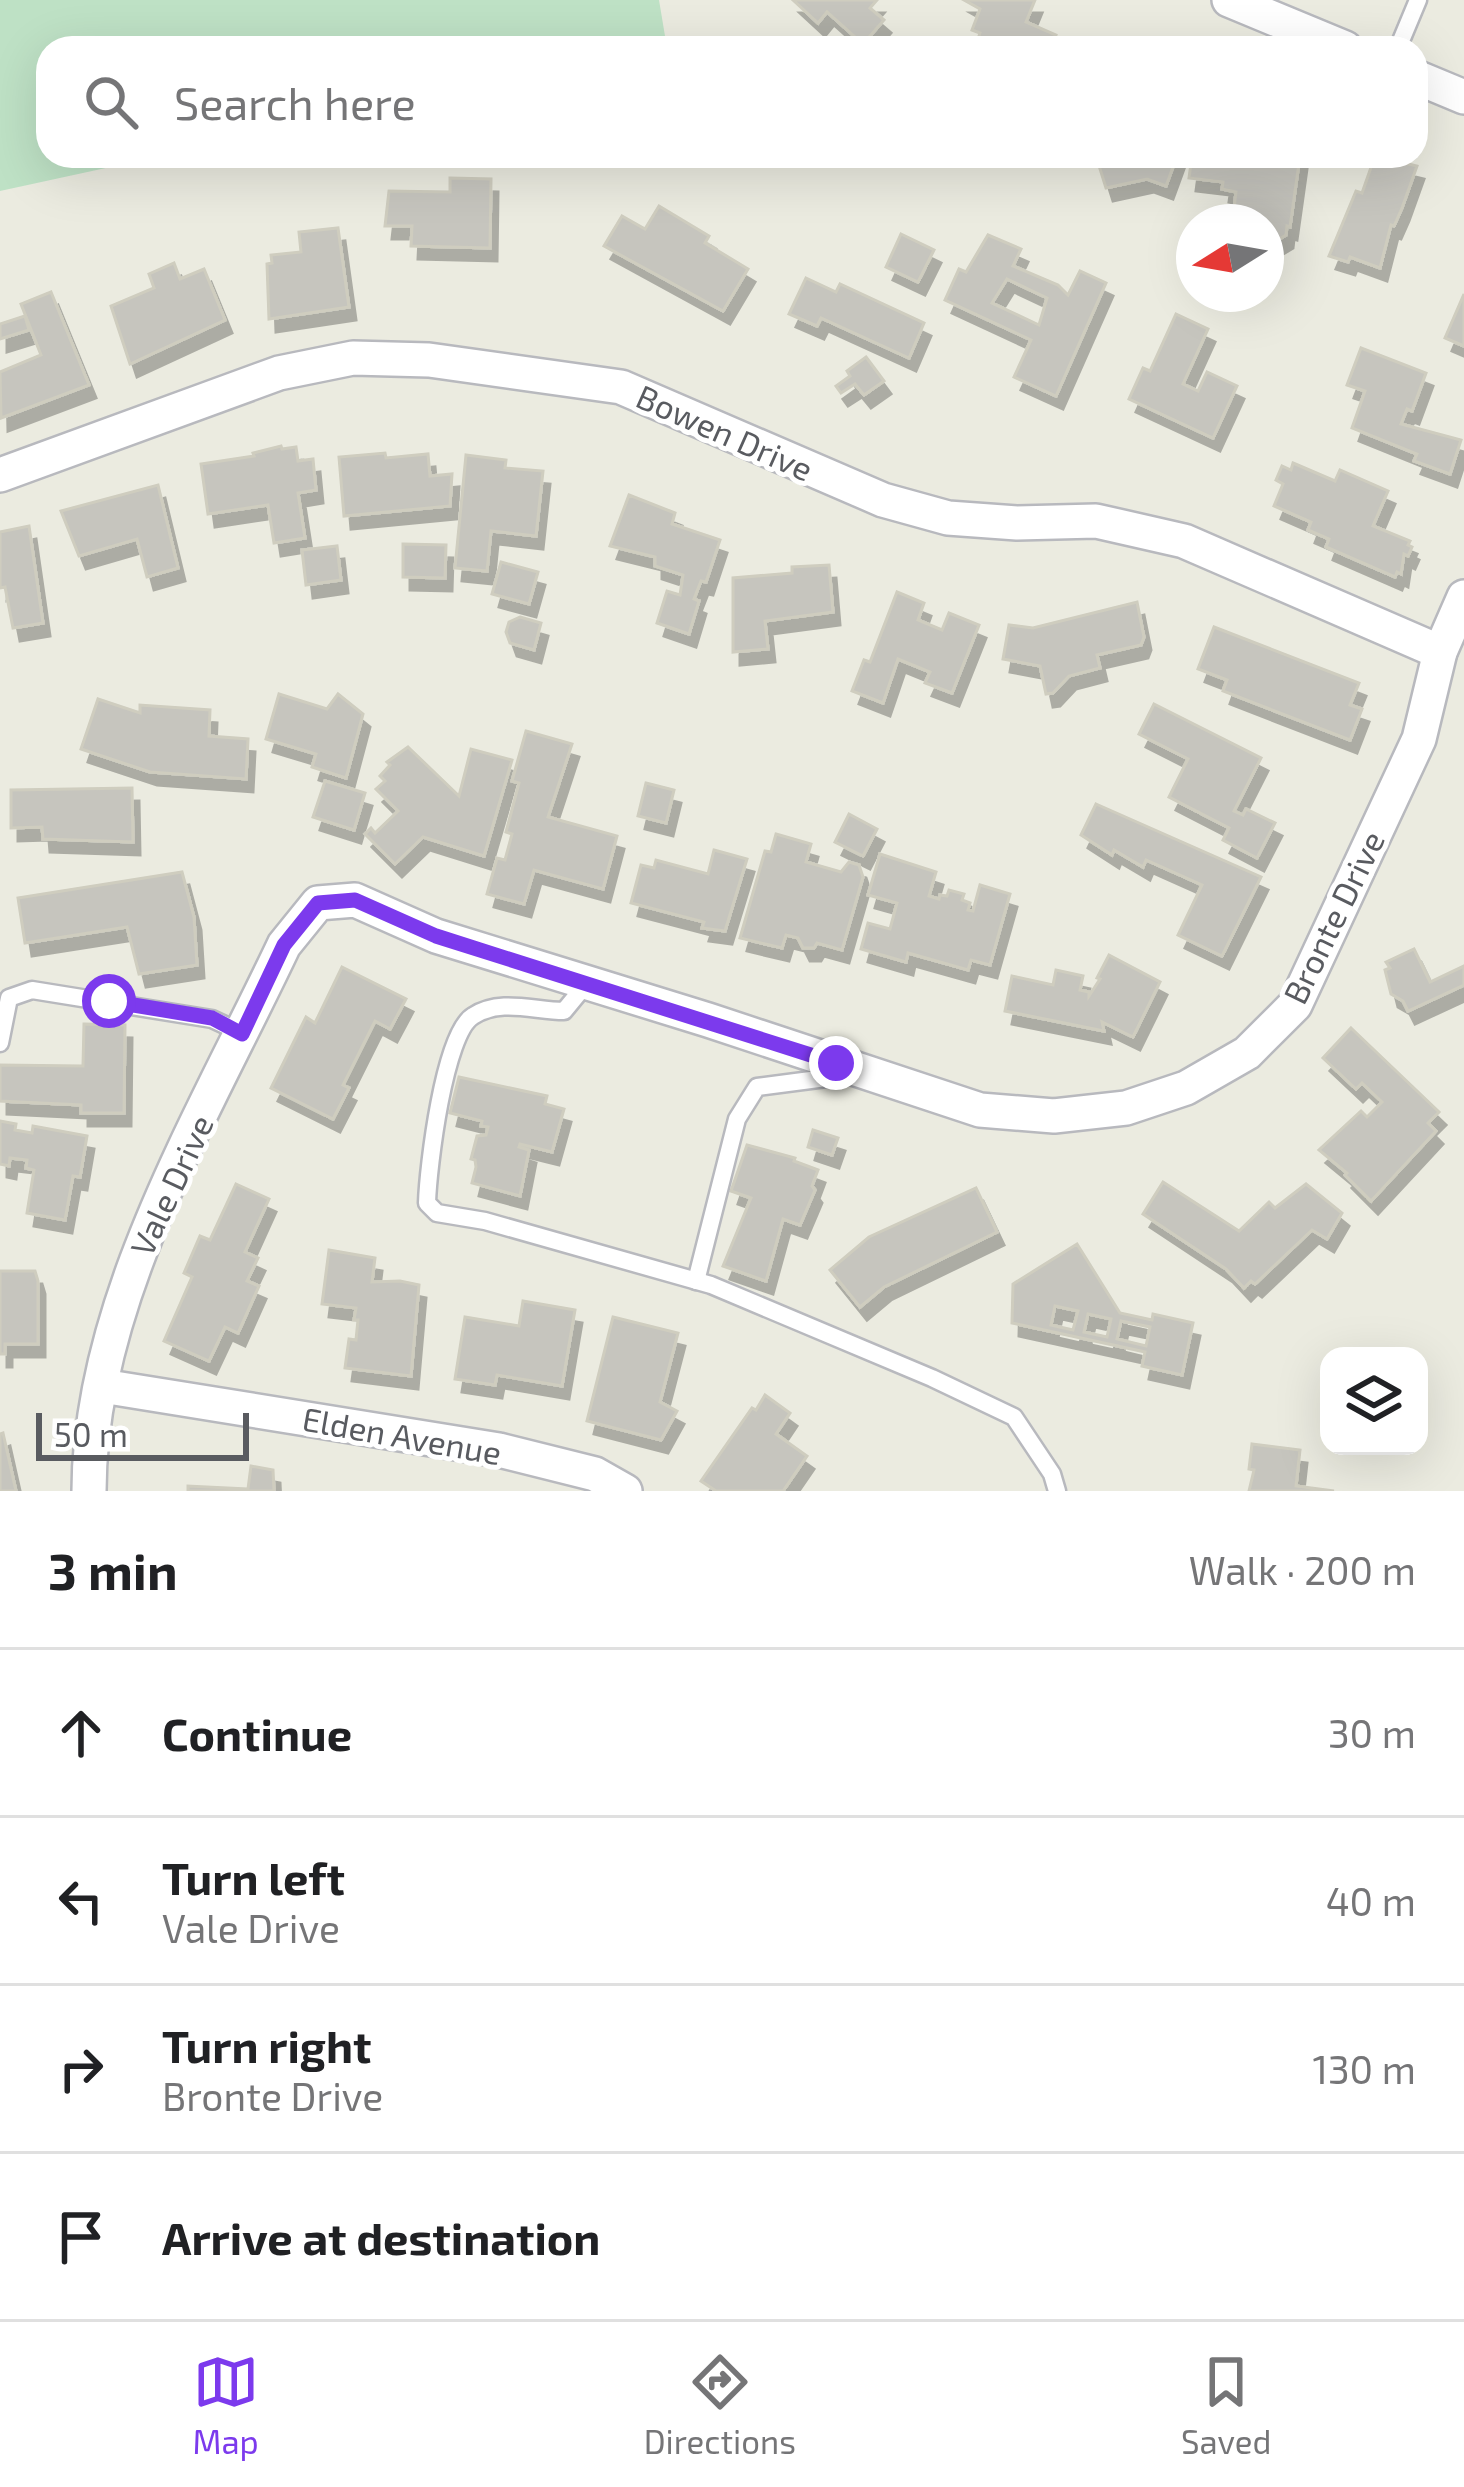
<!DOCTYPE html>
<html lang="en">
<head>
<meta charset="utf-8">
<style>
  :root { --surface:#fff; --page:#f6f6f6; --text:#202124; --muted:#757577; --line:#e0e0e0; --accent:#7c3aed }
  body { margin:0; font-family:"Exo 2",sans-serif; background:var(--page); color:var(--text) }
  .controls { position:absolute; right:36px; bottom:36px; display:grid; overflow:hidden; border-radius:24px; box-shadow:0 12px 48px #0002 }
  .controls button { width:108px; height:108px; display:grid; place-items:center; padding:0; border:0; border-bottom:3px solid var(--line); background:var(--surface); color:var(--text); font:60px sans-serif }
  .compass { position:absolute; left:1176px; top:204px; width:108px; height:108px; border-radius:50%; background:var(--surface); box-shadow:0 12px 48px #0002; rotate:259deg }
  .scale { position:absolute; left:36px; bottom:30px; width:213px; box-sizing:border-box; padding-left:12px; border:6px solid #595b60; border-top:0; font-size:33px; line-height:42px; white-space:nowrap; color:#595b60; -webkit-text-stroke:9px #fff; paint-order:stroke }
  .stop { position:absolute; width:36px; height:36px; margin:-27px; border:9px solid #7c3aed; border-radius:50%; background:#fff }
  .stop.end { background:#7c3aed; border-color:#fff; box-shadow:0 3px 12px #0008 }
  .list { margin:0; padding:0; list-style:none }
  h2 { display:flex; justify-content:space-between; align-items:center; height:156px; margin:0; padding:0 48px; font-size:51px }
  h2 small { font-size:39px; font-weight:400; color:var(--muted) }
  .list li { display:grid; grid-template-columns:78px 1fr auto; gap:36px; align-items:center; box-sizing:border-box; height:168px; padding:0 48px; border-top:3px solid var(--line) }
  .list b { display:block; font-size:45px; white-space:nowrap }
  .list p { margin:0; font-size:39px; white-space:nowrap; color:var(--muted) }
  .list em { font-size:39px; font-style:normal; color:var(--muted) }
  .icon { flex:none; width:66px; height:66px; fill:none; stroke:currentColor; stroke-width:2; stroke-linecap:round; stroke-linejoin:round }
  .map { position:relative; flex:none; width:1464px; height:1491px; overflow:hidden }
  .search { position:absolute; background:var(--surface); box-shadow:0 12px 48px #0002; left:36px; right:36px; top:36px; height:132px; display:flex; align-items:center; gap:30px; box-sizing:border-box; padding:0 42px; border-radius:36px; color:var(--muted); font-size:45px }
  .sheet { height:828px; background:var(--surface) }
  nav { display:flex; justify-content:space-around; align-items:center; box-sizing:border-box; height:168px; border-top:3px solid var(--line); background:var(--surface); font-size:33px; color:var(--muted) }
  nav a { display:grid; justify-items:center; gap:6px }
  nav .on { color:var(--accent) }
  .map>svg:first-child { display:block }
  .green { fill:#bee1c5 }
  .building { fill:#c6c5be; stroke:#cfcdbf; stroke-width:3; fill-rule:evenodd; filter:url(#shadow) }
  .lines { fill:none; stroke-linecap:round; stroke-linejoin:round }
  .lane-casing { stroke:#b8b9be; stroke-width:21 }
  .street-casing { stroke:#b8b9be; stroke-width:38 }
  .lane { stroke:#fff; stroke-width:16 }
  .street { stroke:#fff; stroke-width:33 }
  .route { stroke:#7c3aed; stroke-width:15 }
  .labels { text-anchor:middle; dominant-baseline:central; stroke-width:10; stroke-linejoin:round; paint-order:stroke }
  .street-label { font-size:33px; fill:#595b60; stroke:#fff }
</style>
</head>
<body>
<div class="map">
<svg width="1464" height="1491" viewBox="0 0 1464 1491">
  <defs>
    <filter id="shadow"><feDropShadow dx="7" dy="13" stdDeviation="0" flood-color="#0004"/></filter>
  </defs>
  <rect width="100%" height="100%" fill="#ebebe0"/>
  <!-- green -->
  <path class="green" d="M0 0H659L667 48H48V156H161L0 191Z"/>
  <!-- building -->
  <g class="building">
    <path d="M793 0H877L870 8 884 20 863 44 827 12 818 23Z"/>
    <path d="M964 0H1035L1026 22 1056 35 1051 48H975L980 33 972 30 980 9Z"/>
    <path d="M1096 156H1177L1166 186 1147 179 1106 188Z"/>
    <path d="M1192 156H1300L1290 227 1287 226 1286 235 1266 247V222H1251V210L1234 208 1236 192 1222 189 1223 182 1189 178Z"/>
    <path d="M1375 156 1417 166 1402 208 1394 226 1391 225 1380 268 1350 257 1348 262 1329 256 1356 191 1362 193Z"/>
    <path d="M450 178 491 179 490 248 411 246 412 226H385L389 191 450 192Z"/>
    <path d="M659 206 709 236 705 243 748 269 723 311 604 246 622 216 645 229Z"/>
    <path d="M338 228 349 307 269 319 267 264 272 263 271 255 301 252 299 232Z"/>
    <path d="M901 234 934 250 918 282 886 267Z"/>
    <path d="M988 235 1021 249 1013 266 1058 285 1068 295 1080 271 1106 283 1056 396 1014 377 1031 340 945 300 959 269 966 272ZM1007 279 1047 298 1039 325 992 303Z"/>
    <path d="M174 263 180 279 204 269 225 320 130 364 111 306 154 288 149 274Z"/>
    <path d="M806 278 836 292 840 284 924 323 909 358 821 318 817 326 789 314Z"/>
    <path d="M51 292 89 385 1 418 0 372 41 355 21 304Z"/>
    <path d="M1464 294V346L1445 338Z"/>
    <path d="M1176 314 1208 329 1183 384 1198 391 1207 372 1237 386 1213 438 1129 399 1143 368 1150 371Z"/>
    <path d="M25 316 29 330 0 339V324Z"/>
    <path d="M1361 348 1426 373 1412 411 1407 409 1401 424 1461 440 1450 474 1414 461 1417 454 1352 428 1365 391 1347 385Z"/>
    <path d="M866 357 884 381 864 395 855 384 841 393 836 386 850 376 847 371Z"/>
    <path d="M281 446 282 449 296 447 298 461 313 459 316 490 298 493 305 538 274 543 268 505 208 514 201 464 254 456 253 453Z"/>
    <path d="M385 453 386 458 428 454 430 476 452 474 450 506 344 516 339 457Z"/>
    <path d="M466 455 506 460 505 468 543 471 536 536 491 531 487 571 455 568Z"/>
    <path d="M1293 463 1335 481 1340 470 1388 491 1373 526 1410 541 1408 545 1412 547 1408 556 1404 554 1401 574 1397 572 1395 577 1326 547 1329 539 1308 530 1311 522 1274 506 1283 484 1276 480 1282 466 1291 470Z"/>
    <path d="M158 485 178 568 147 577 137 539 79 556 61 511Z"/>
    <path d="M629 495 675 513 672 524 720 540 706 582 701 581 694 599 699 601 689 634 657 623 667 591 680 595 683 575 655 566V557L610 546Z"/>
    <path d="M29 526 43 623 13 628 5 587 0 588V532Z"/>
    <path d="M403 544 446 545 445 578 403 577Z"/>
    <path d="M337 546 341 580 306 585 302 550Z"/>
    <path d="M501 562 538 572 529 604 492 594Z"/>
    <path d="M829 565 833 612 765 621 768 649 733 652V578L792 573V567Z"/>
    <path d="M897 592 924 603 918 620 942 630 949 613 979 625 952 693 925 683 930 672 898 659 883 703 852 691 864 660 870 662Z"/>
    <path d="M1137 602 1144 637 1141 645 1097 655 1100 668 1069 676 1053 693 1046 694 1040 666 1003 659 1009 625 1033 628Z"/>
    <path d="M520 617 541 623 534 650 510 643 506 632 509 622Z"/>
    <path d="M1214 627 1359 683 1350 705 1362 709 1350 740 1223 691 1227 680 1198 669Z"/>
    <path d="M279 694 327 709 338 694 363 714 346 778 312 767 316 754 266 739Z"/>
    <path d="M98 699 140 713V705L210 710 209 736 248 739 246 779 150 772 81 749Z"/>
    <path d="M1154 704 1261 758 1234 811 1243 815 1246 809 1275 823 1257 858 1223 840 1229 828 1169 797 1188 759 1139 734Z"/>
    <path d="M526 731 572 744 548 817 617 836 603 889 534 870 524 904 487 894 497 858 505 860 512 834 506 832 519 783 512 781Z"/>
    <path d="M408 747 459 796 471 749 512 760 484 856 423 837 395 864 365 834 371 828 375 833 398 811 376 789 385 781 380 776 390 765 387 762Z"/>
    <path d="M325 781 365 793 354 830 313 817Z"/>
    <path d="M646 783 674 790 666 823 638 816Z"/>
    <path d="M132 788 133 842 43 839 42 827 11 828V790Z"/>
    <path d="M1096 804 1261 877 1222 956 1178 935 1202 885 1146 860 1143 867 1114 850 1112 855 1081 835Z"/>
    <path d="M849 814 877 829 863 856 835 842Z"/>
    <path d="M776 834 811 844 806 862 841 872 849 862 859 865 863 877 842 950 817 943 814 948H803L798 938 786 935 782 948 740 938 765 851 771 852Z"/>
    <path d="M714 850 747 859 725 931 702 928 704 922 631 903 641 865 654 868 656 860 708 874Z"/>
    <path d="M880 854 936 872 929 896 939 899 940 895 947 896 949 890 964 894 962 900 970 903 968 910 973 911 980 885 1010 894 990 965 971 960 968 970 908 953 906 962 861 949 868 923 890 929 897 903 868 895Z"/>
    <path d="M182 872 194 917 197 965 139 974 127 927 25 943 18 898Z"/>
    <path d="M1414 949 1430 982 1464 966V985L1408 1011 1403 1001 1391 994 1385 970 1390 968 1386 962Z"/>
    <path d="M1109 955 1160 982 1133 1037 1102 1022 1104 1031 1005 1011 1012 976 1053 985 1056 970 1083 976 1080 990 1089 992V996L1100 979 1097 978Z"/>
    <path d="M342 967 406 999 390 1029 375 1021 343 1085 349 1088 333 1119 271 1088 306 1017 315 1023Z"/>
    <path d="M84 1024 125 1025 124 1113H81V1105L0 1101V1065L83 1066Z"/>
    <path d="M1351 1028 1439 1112 1428 1123 1436 1131 1371 1201 1345 1175 1347 1173 1319 1150 1361 1111 1367 1117 1382 1102 1362 1083 1356 1089 1323 1058Z"/>
    <path d="M459 1077 547 1096 545 1104 564 1109 552 1152 520 1144 519 1147 529 1150 520 1196 472 1183 476 1167 475 1160 471 1159 477 1136 486 1135 488 1127 481 1126 482 1121 450 1113Z"/>
    <path d="M0 1121 16 1124 15 1130 32 1133 33 1126 87 1136 80 1177 73 1176 65 1220 27 1213 34 1170 26 1168 27 1160 10 1158 9 1166 0 1164Z"/>
    <path d="M813 1130 838 1138 832 1155 808 1147Z"/>
    <path d="M747 1145 795 1158 794 1161 818 1170 812 1186 815 1190 800 1225 783 1219 766 1281 723 1266 751 1198 731 1191Z"/>
    <path d="M1163 1182 1239 1231 1269 1202 1275 1208 1306 1184 1342 1213 1327 1239 1312 1230 1255 1284 1251 1281 1244 1288 1226 1269 1143 1214Z"/>
    <path d="M236 1184 269 1199 245 1252 258 1258 247 1281 259 1286 238 1333 225 1327 209 1361 164 1341 192 1277 184 1273 200 1236 210 1240Z"/>
    <path d="M976 1188 997 1232 884 1287 860 1307 830 1270 869 1237Z"/>
    <path d="M1077 1244 1120 1313 1152 1320 1153 1314 1193 1323 1182 1375 1142 1366 1145 1352 1012 1323 1013 1284ZM1055 1306 1078 1311 1073 1330 1051 1325ZM1088 1314 1111 1319 1107 1337 1084 1332ZM1121 1321 1150 1327 1146 1346 1117 1339Z"/>
    <path d="M329 1250 375 1258 372 1282 400 1281 419 1285 411 1376 345 1368 349 1339 356 1340 358 1320H354L356 1308 322 1304Z"/>
    <path d="M0 1271H35L38 1281V1344H5V1354H0Z"/>
    <path d="M523 1301 575 1310 562 1386 497 1375 495 1385 455 1379 465 1317 519 1326Z"/>
    <path d="M613 1317 678 1333 660 1402 677 1411 661 1440 587 1421Z"/>
    <path d="M765 1395 790 1413 776 1434 807 1456 783 1491H716L701 1481 752 1408 756 1410Z"/>
    <path d="M3 1433 16 1491H0V1434Z"/>
    <path d="M1252 1444 1300 1450 1296 1486 1334 1491H1249L1254 1470 1249 1469Z"/>
    <path d="M251 1466 273 1470 274 1491H188V1486L248 1489Z"/>
  </g>
  <g class="lines">
    <!-- lane casing -->
    <g class="lane-casing">
      <g id="lane">
        <path d="M1398 48 1418 0"/>
        <path d="M587 983 564 1011C534 1011 501 998 473 1016 444 1033 428 1168 427 1203L437 1213 485 1221 711 1285 932 1378 1014 1417 1052 1474 1057 1491"/>
        <path d="M0 1043 9 998 32 990 212 1019 242 1033"/>
        <path d="M696 1281 737 1119 757 1087 826 1078 834 1072 836 1063"/>
      </g>
    </g>
    <!-- street casing -->
    <g class="street-casing">
      <g id="street">
        <path d="M1229 0 1345 48"/>
        <path d="M1416 77 1464 97"/>
        <path d="M0 475 279 373 353 358 429 360 621 387 883 500 948 518 1017 523 1096 521 1184 541 1440 652"/>
        <path d="M102 1386 499 1450 595 1474 625 1491"/>
        <path d="M89 1491C89 1301 205 1113 284 945L318 903 355 900 436 936 708 1020 980 1110 1054 1116 1126 1108 1186 1088 1247 1053 1295 1005 1419 739 1440 652 1464 597"/>
      </g>
    </g>
    <!-- lane -->
    <use href="#lane" class="lane"/>
    <!-- street -->
    <use href="#street" class="street"/>
  </g>
  <g class="lines">
    <!-- route -->
    <path class="route" d="M109 1001 212 1018 242 1034 284 945 318 903 355 900 436 936 836 1063"/>
  </g>
  <g class="labels">
    <!-- street labels -->
    <g class="street-label">
      <text transform="translate(725 432) rotate(24)">Bowen Drive</text>
      <text transform="translate(1333 917) rotate(-64)">Bronte Drive</text>
      <text transform="translate(171 1185) rotate(-65)">Vale Drive</text>
      <text transform="translate(402 1435) rotate(10)">Elden Avenue</text>
    </g>
  </g>
</svg>
<div class="controls">
<button><svg class="icon" aria-label="layers" viewBox="0 0 24 24"><path d="M12 4l9 5-9 5-9-5zM3 14l9 5 9-5"/></svg></button>
</div>
<svg class="compass" viewBox="-18 -18 36 36"><path d="M0-13l5 13h-10z" fill="#e53935"/><path d="M0 13l5-13h-10z" fill="#757577"/></svg>
<div class="scale">50 m</div>
<div class="stop" style="left:109px;top:1001px"></div>
<div class="stop end" style="left:836px;top:1063px"></div>
<div class="search"><svg class="icon" aria-label="search" viewBox="0 0 24 24"><circle cx="10" cy="10" r="6"/><path d="M15 15l6 6"/></svg>Search here</div>
</div>
<section class="sheet">
<h2>3 min<small>Walk · 200 m</small></h2>
<ul class="list">
<li><svg class="icon" aria-label="ahead" viewBox="0 0 24 24"><path d="M12 20V5M6 11l6-6 6 6"/></svg><div><b>Continue</b></div><em>30 m</em></li>
<li><svg class="icon" aria-label="left" viewBox="0 0 24 24"><path d="M17 20v-9H6M10 6l-5 5 5 5"/></svg><div><b>Turn left</b><p>Vale Drive</p></div><em>40 m</em></li>
<li><svg class="icon" aria-label="right" viewBox="0 0 24 24"><path d="M7 20v-9h11M14 6l5 5-5 5"/></svg><div><b>Turn right</b><p>Bronte Drive</p></div><em>130 m</em></li>
<li><svg class="icon" aria-label="arrive" viewBox="0 0 24 24"><path d="M6 21V4h12l-3 4 3 4H6"/></svg><div><b>Arrive at destination</b></div></li>
</ul>
</section>
<nav>
<a class="on"><svg class="icon" aria-label="map" viewBox="0 0 24 24"><path d="M3 6l6-2 6 2 6-2v14l-6 2-6-2-6 2zM9 4v14M15 6v14"/></svg>Map</a>
<a><svg class="icon" aria-label="directions" viewBox="0 0 24 24"><path d="M12 3l9 9-9 9-9-9zM9 14v-3h6M13 9l2 2-2 2"/></svg>Directions</a>
<a><svg class="icon" aria-label="saved" viewBox="0 0 24 24"><path d="M7 4h10v16l-5-4-5 4z"/></svg>Saved</a>
</nav>
</body>
</html>
